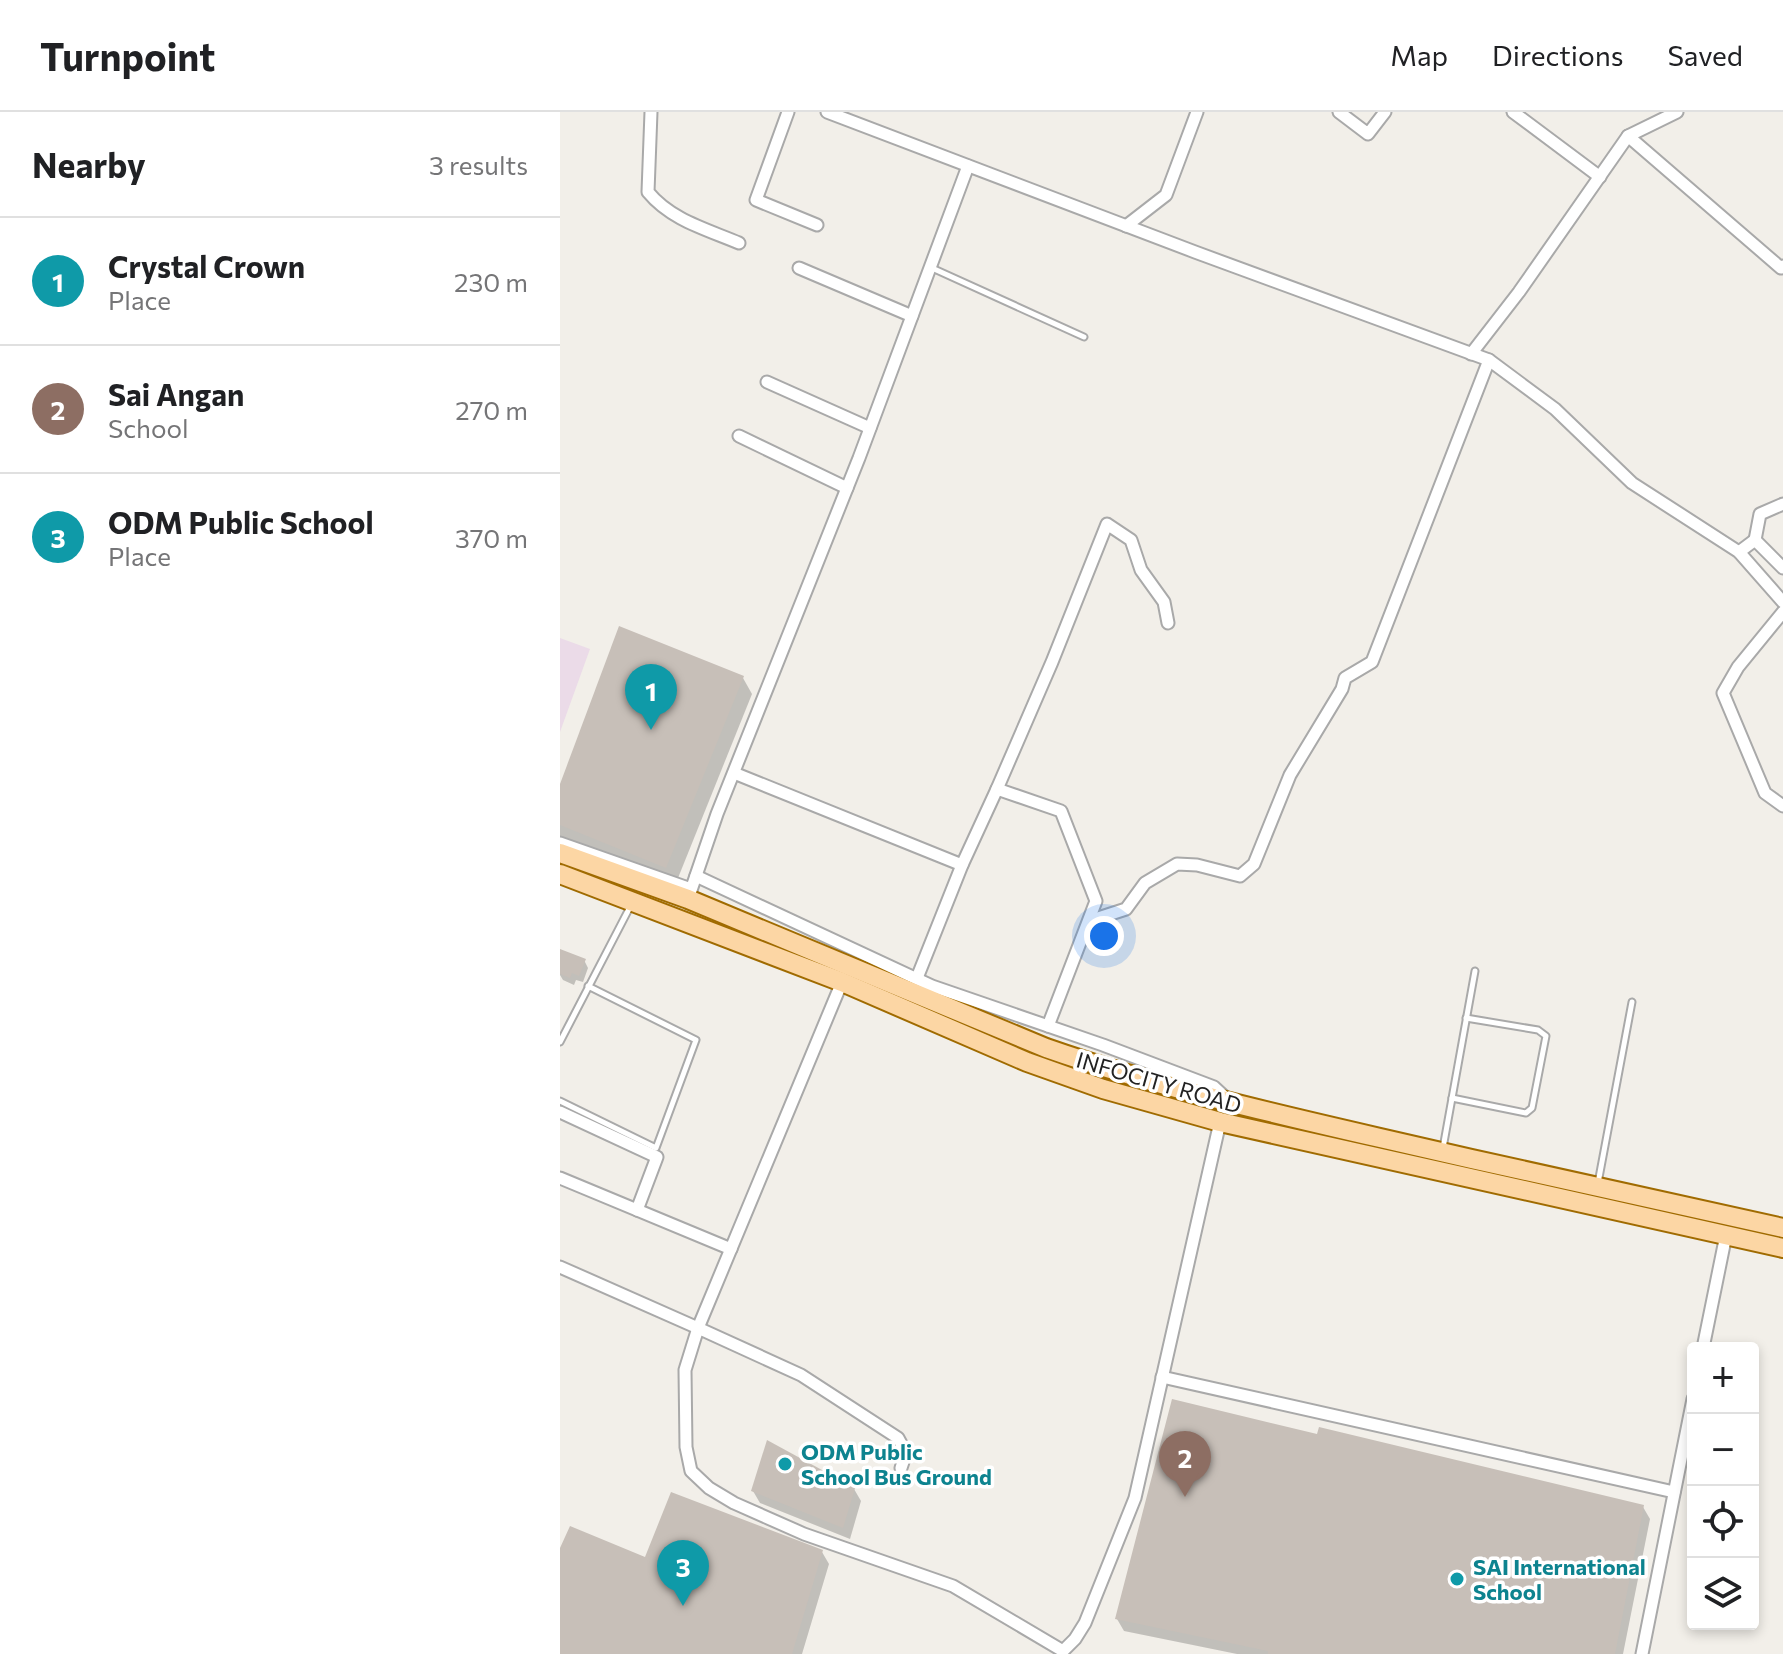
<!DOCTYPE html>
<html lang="en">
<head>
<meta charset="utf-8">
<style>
  :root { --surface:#fff; --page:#f6f6f6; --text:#202124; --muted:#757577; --line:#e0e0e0; --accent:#b45309 }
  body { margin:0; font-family:Commissioner,sans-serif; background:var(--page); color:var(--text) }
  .controls { position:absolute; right:24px; bottom:24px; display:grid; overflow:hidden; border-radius:8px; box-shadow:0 4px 12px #0003 }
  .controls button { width:72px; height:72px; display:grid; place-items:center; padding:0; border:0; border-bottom:2px solid var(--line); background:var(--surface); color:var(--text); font:40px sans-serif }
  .you { position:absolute; left:544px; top:824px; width:28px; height:28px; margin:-20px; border:6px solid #fff; border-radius:50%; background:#1a73e8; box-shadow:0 0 0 12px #1a73e833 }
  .badge { display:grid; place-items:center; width:52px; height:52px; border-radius:50%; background:var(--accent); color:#fff; font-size:26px; font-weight:700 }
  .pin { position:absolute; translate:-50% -66px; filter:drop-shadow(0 2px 4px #0008) }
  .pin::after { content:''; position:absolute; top:42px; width:28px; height:24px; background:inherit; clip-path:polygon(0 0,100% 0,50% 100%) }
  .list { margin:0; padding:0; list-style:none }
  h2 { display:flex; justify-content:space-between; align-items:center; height:104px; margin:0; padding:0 32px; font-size:34px }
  h2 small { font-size:26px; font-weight:400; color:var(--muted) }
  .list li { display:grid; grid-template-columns:52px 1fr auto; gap:24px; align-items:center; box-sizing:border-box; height:128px; padding:0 32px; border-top:2px solid var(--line) }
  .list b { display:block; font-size:30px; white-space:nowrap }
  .list p { margin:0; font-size:26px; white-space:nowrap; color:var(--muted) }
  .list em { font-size:26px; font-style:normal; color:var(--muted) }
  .icon { flex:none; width:44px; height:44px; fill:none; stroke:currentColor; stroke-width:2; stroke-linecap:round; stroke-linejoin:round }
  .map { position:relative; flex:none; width:1223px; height:1542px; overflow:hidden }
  header { display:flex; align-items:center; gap:48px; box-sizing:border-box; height:112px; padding:0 40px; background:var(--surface); border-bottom:2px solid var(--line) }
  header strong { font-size:38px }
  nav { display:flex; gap:44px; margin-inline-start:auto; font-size:28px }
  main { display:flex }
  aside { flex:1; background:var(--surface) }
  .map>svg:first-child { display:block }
  .industrial { fill:#ebdbe8 }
  .shadow { fill:#0003 }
  .building { fill:#c7bfb8 }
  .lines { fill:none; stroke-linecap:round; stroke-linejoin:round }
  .service-casing { stroke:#a9a9a9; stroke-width:9 }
  .minor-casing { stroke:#a9a9a9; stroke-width:15 }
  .primary-casing { stroke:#a06b00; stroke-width:22 }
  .service { stroke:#fff; stroke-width:5 }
  .minor { stroke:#fff; stroke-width:11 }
  .primary { stroke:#fcd6a4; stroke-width:18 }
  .culture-dot { fill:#0f9aa8; stroke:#fff; stroke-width:3 }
  .labels { text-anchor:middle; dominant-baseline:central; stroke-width:7; stroke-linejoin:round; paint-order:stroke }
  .street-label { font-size:22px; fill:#222; stroke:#fff }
  .culture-label { font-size:22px; font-weight:bold; fill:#0d838f; stroke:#fff; text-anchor:start }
</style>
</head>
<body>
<header>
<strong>Turnpoint</strong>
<nav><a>Map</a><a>Directions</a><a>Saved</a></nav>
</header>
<main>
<aside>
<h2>Nearby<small>3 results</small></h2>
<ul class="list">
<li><span class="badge" style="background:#0f9aa8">1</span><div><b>Crystal Crown</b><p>Place</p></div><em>230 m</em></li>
<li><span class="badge" style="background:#8d6e63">2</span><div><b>Sai Angan</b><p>School</p></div><em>270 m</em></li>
<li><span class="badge" style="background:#0f9aa8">3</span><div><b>ODM Public School</b><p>Place</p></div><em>370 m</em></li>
</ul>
</aside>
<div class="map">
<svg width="1223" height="1542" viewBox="0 0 1223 1542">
  <rect width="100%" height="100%" fill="#f2efe9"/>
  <!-- industrial -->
  <path class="industrial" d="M0 526 30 537 0 620Z"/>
  <!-- shadow -->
  <g class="shadow">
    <path d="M183 566 192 582 116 771 0 724V678Z"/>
    <path d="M0 839 24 848 28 856 23 870 16 868 14 873 3 868 0 863Z"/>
    <path d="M759 1325 1083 1395 1090 1407 1063 1542H677L564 1519 557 1507Z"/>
    <path d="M294 1377 301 1389 290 1427 200 1391 193 1379Z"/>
    <path d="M262 1440 269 1452 242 1542H0V1441L86 1448Z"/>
  </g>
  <!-- building -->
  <g class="building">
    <path d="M59 514 184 564 106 756 0 713V672Z"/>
    <path d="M0 837 26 847 19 864 12 861 10 866 0 862Z"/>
    <path d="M612 1287 757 1322 759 1315 1084 1393 1055 1542H708V1539L555 1507Z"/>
    <path d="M207 1328 295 1376 283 1416 191 1379Z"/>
    <path d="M111 1380 263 1438 232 1542H0V1436L10 1414 85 1445Z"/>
  </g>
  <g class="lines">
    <!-- service casing -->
    <g class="service-casing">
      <g id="service">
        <path d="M372 156 524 225"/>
        <path d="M0 930 70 795"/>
        <path d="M892 986 966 1001 972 996 986 924 978 918 906 906"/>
        <path d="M0 989 96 1036 136 928 28 874"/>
        <path d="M883 1036 915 859"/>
        <path d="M1038 1071 1072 890"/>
      </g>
    </g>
    <!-- minor casing -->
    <g class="minor-casing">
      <g id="minor">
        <path d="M91 0 88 80C111 108 146 117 179 131"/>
        <path d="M228 0 196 88 257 113"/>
        <path d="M267 0 635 140 929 248 995 297 1072 371 1179 440 1223 490"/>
        <path d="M779 0 808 22 825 0"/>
        <path d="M953 0 1040 65"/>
        <path d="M1068 24 1221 156 1223 154"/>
        <path d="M566 114 606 83 637 0"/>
        <path d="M239 156 352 204"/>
        <path d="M911 242 959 180 1068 24 1117 0"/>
        <path d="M207 270 310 316"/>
        <path d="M179 324 287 376"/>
        <path d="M1195 428 1200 402 1223 392"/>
        <path d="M1179 440 1195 428 1223 456"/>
        <path d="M1223 500 1178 555 1163 581 1205 681 1223 694"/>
        <path d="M174 661 402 753"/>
        <path d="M437 677 501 699 536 789 488 914"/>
        <path d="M0 731 131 777"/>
        <path d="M136 764 372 874 543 933 654 975 668 988"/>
        <path d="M128 787 157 702 299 346 408 54"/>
        <path d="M529 809 566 797 585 771 617 752 637 753 680 764 694 752 730 663 782 577 785 566 812 550 929 248"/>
        <path d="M357 866 402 753 437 677 492 550 547 412 571 428 581 458 604 490 608 511"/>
        <path d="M0 1000 97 1045 77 1098"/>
        <path d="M0 1066 171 1137"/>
        <path d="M0 1155 138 1216 282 870"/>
        <path d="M1143 1236 1166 1123"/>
        <path d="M602 1265 1114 1380"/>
        <path d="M341 1356 346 1341 338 1326 241 1263 138 1216 125 1258 126 1335 131 1359 149 1376 174 1391 244 1422 393 1474 503 1539 515 1527 525 1511 575 1386 660 1010"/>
        <path d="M1082 1542 1133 1287"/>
      </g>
    </g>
    <!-- primary casing -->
    <g class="primary-casing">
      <g id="primary">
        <path d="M0 741 128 787 486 936C595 974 707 1000 820 1026 954 1057 1088 1087 1223 1116"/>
        <path d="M0 762 282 870 467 950 543 977 660 1010 1223 1136"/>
      </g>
    </g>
    <!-- service -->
    <use href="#service" class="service"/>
    <!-- minor -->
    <use href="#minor" class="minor"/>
    <!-- primary -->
    <use href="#primary" class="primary"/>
  </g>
  <!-- markers -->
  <g class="culture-dot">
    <circle cx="225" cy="1352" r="8"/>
    <circle cx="897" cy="1467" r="8"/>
  </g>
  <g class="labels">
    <!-- street labels -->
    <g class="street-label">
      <text transform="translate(599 970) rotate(16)">INFOCITY ROAD</text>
    </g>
    <!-- culture labels -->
    <g class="culture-label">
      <text x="241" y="1339">ODM Public<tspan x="241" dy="25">School Bus Ground</tspan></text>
      <text x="913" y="1454">SAI International<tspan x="913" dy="25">School</tspan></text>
    </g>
  </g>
</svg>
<div class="controls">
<button>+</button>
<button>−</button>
<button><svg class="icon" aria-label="locate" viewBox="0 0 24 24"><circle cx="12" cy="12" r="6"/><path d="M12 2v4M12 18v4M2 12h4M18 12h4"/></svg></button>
<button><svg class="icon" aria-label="layers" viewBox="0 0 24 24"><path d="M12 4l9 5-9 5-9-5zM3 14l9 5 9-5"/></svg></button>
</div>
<div class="you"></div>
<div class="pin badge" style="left:91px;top:618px;background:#0f9aa8">1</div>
<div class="pin badge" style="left:625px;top:1385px;background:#8d6e63">2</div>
<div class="pin badge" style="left:123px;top:1494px;background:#0f9aa8">3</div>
</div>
</main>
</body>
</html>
